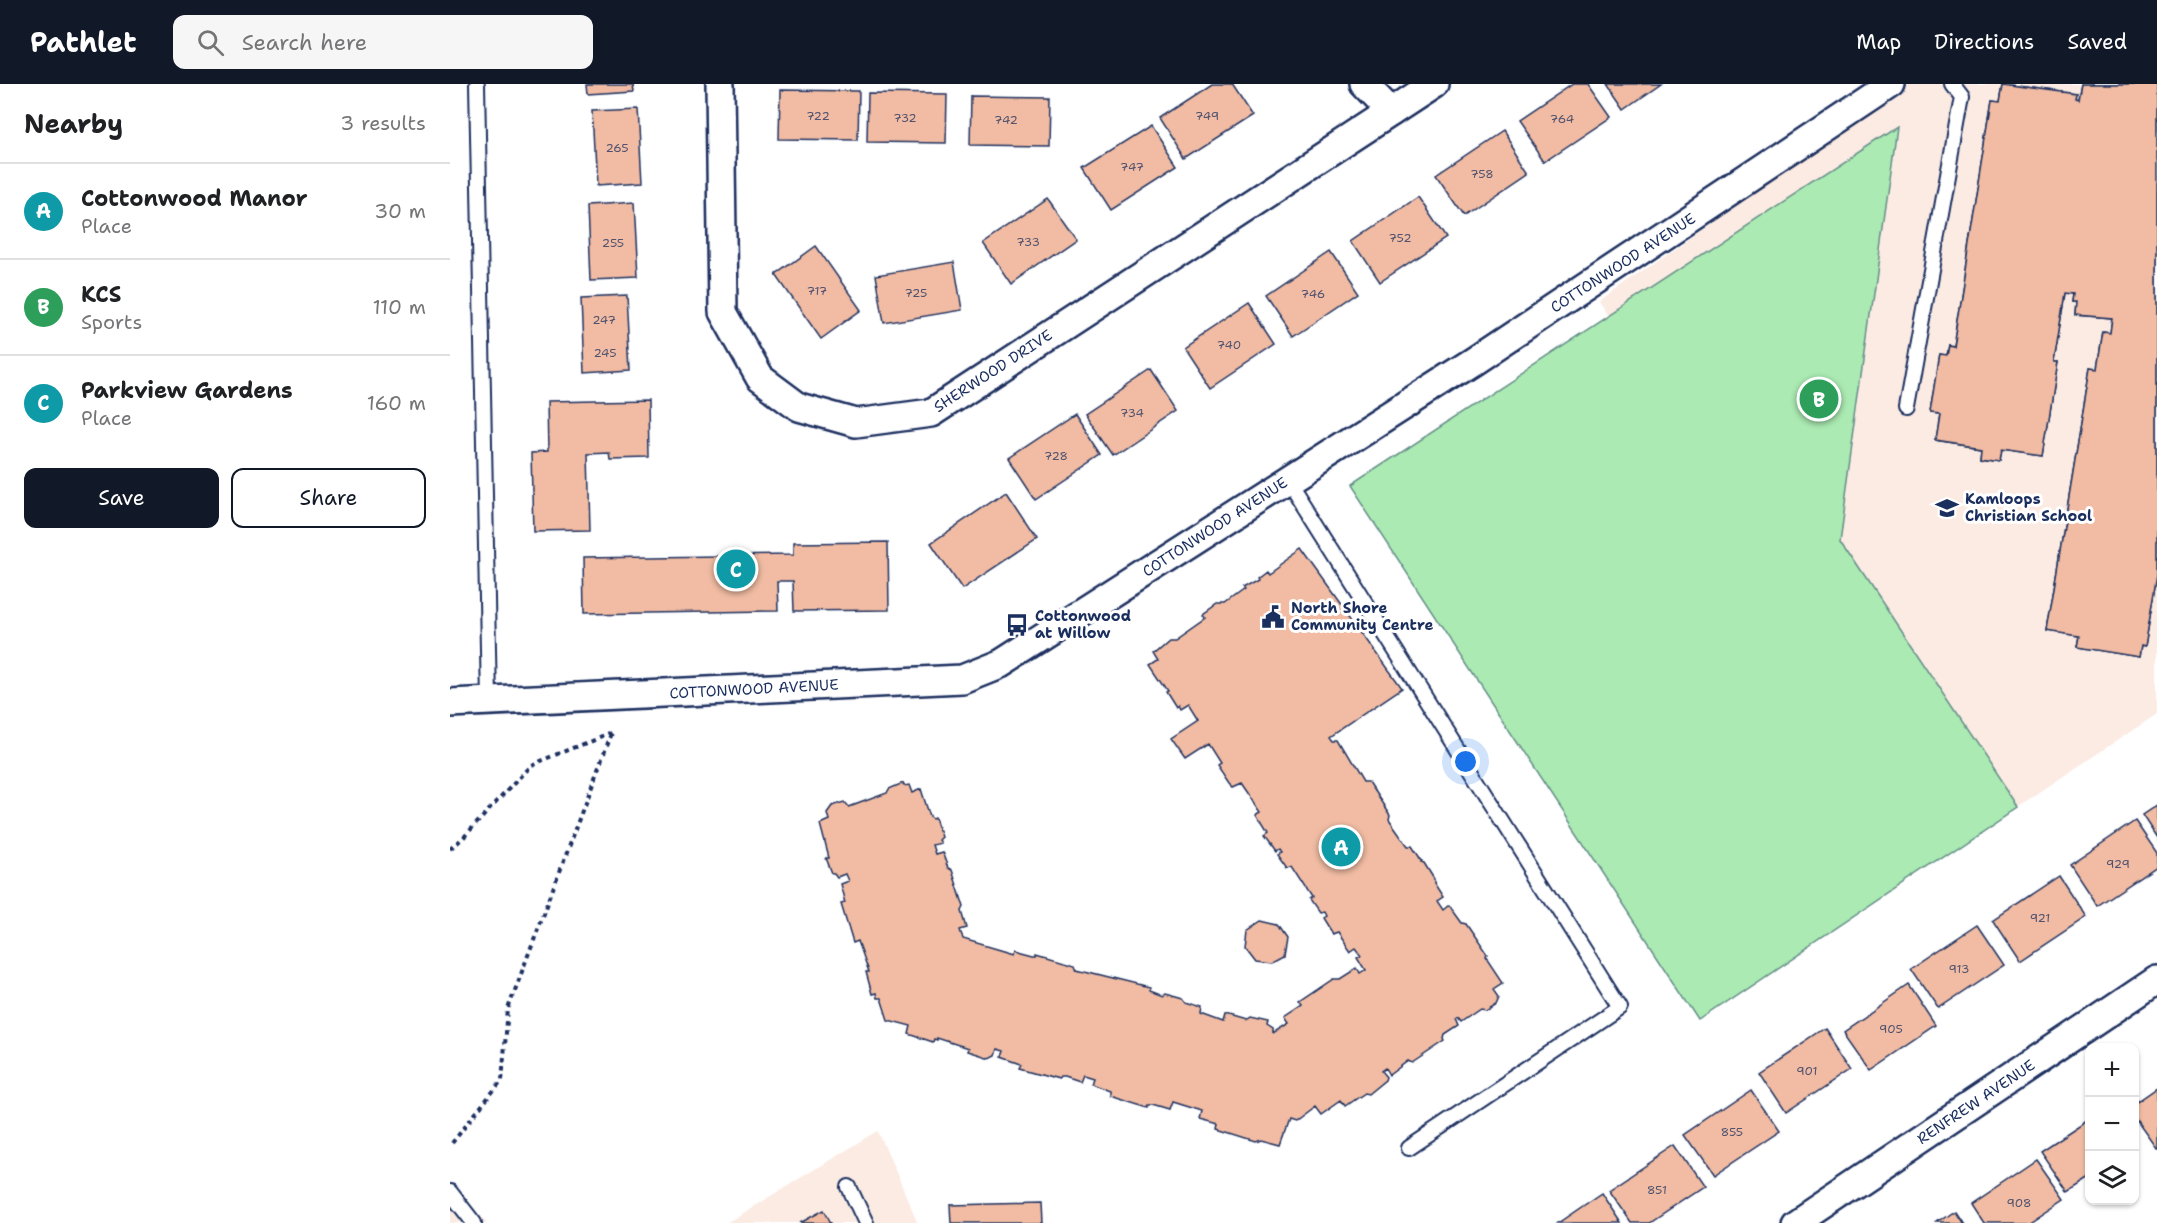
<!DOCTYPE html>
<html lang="en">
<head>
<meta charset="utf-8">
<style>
  :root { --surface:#fff; --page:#f6f6f6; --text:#202124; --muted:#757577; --line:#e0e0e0; --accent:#111827 }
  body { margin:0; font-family:"Shantell Sans",sans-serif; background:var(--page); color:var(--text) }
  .controls { position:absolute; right:18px; bottom:18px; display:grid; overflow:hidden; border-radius:12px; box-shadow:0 2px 4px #0004 }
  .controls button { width:54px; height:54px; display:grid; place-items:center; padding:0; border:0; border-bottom:2px solid var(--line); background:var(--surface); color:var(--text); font:30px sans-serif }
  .you { position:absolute; left:1016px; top:678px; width:21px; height:21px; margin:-15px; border:4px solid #fff; border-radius:50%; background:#1a73e8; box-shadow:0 0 0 9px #1a73e833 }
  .badge { display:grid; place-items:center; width:39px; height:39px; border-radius:50%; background:var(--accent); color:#fff; font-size:20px; font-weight:700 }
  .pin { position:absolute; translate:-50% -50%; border:3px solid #fff; box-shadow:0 2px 6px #0006 }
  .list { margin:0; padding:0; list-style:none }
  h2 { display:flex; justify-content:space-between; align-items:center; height:78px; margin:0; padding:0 24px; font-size:26px }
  h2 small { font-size:20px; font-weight:400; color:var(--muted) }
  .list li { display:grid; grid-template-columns:39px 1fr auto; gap:18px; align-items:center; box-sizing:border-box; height:96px; padding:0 24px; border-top:2px solid var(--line) }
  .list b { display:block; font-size:22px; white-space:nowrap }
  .list p { margin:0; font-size:20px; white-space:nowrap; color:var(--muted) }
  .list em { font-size:20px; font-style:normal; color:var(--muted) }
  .actions { display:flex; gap:12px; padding:18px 24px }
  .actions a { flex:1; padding:14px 0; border:2px solid var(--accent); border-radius:12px; text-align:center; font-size:21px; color:var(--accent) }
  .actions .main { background:var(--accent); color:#fff }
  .icon { flex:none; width:33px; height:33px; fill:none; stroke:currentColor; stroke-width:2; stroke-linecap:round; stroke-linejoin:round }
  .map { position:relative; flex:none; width:1707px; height:1139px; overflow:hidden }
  header { display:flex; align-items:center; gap:36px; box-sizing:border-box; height:84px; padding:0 30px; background:var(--accent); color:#fff }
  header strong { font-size:28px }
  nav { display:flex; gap:33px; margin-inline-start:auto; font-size:21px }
  .search { width:420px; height:54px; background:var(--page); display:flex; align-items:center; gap:15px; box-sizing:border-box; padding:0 21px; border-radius:12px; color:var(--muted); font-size:22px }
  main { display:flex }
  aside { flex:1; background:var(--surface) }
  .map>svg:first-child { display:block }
  .built { fill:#fbebe3 }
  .green { fill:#abeab2; stroke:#638c88; stroke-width:1.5 }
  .building { fill:#f1bca3; stroke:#1b2f5e; stroke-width:1.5 }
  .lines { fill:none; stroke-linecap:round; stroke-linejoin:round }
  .lane-casing { stroke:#1b2f5e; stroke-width:18 }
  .street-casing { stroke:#1b2f5e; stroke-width:32 }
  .path { stroke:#1b2f5e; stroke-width:4; stroke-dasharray:4.5 4.5; stroke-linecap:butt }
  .lane { stroke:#fff; stroke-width:14 }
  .street { stroke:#fff; stroke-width:27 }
  .labels { text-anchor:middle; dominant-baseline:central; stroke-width:6; stroke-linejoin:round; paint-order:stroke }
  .number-label { font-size:12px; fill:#50526f }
  .street-label { font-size:15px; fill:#1b2f5e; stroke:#fff }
  .poi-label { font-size:15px; font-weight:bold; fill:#1b2f5e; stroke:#fff; text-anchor:start }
</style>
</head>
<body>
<header>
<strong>Pathlet</strong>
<div class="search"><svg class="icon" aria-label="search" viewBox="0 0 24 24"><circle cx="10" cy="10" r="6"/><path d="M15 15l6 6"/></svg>Search here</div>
<nav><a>Map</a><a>Directions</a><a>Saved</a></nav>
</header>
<main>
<aside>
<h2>Nearby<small>3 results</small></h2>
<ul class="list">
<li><span class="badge" style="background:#0f9aa8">A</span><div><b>Cottonwood Manor</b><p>Place</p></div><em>30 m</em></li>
<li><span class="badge" style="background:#2e9e5b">B</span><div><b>KCS</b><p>Sports</p></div><em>110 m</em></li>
<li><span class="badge" style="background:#0f9aa8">C</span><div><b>Parkview Gardens</b><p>Place</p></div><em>160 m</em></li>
</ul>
<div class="actions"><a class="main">Save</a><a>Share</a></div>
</aside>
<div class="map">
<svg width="1707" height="1139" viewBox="0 0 1707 1139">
  <rect width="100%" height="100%" fill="#fff"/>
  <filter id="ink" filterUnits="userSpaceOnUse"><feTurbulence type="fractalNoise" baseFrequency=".0167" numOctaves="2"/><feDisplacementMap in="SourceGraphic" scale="12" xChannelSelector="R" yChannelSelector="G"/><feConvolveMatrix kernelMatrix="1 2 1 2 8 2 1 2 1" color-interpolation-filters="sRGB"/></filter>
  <g filter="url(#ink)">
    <!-- built -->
    <g class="built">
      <path d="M1458 0H1707V630L1513 759 1149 218Z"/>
      <path d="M428 1047 468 1139H276Z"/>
      <path d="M0 1104 38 1139H0Z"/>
    </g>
    <!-- green -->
    <path class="green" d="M1447 43 1390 455 1568 723 1250 937 900 402Z"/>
    <!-- building -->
    <g class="building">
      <path d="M137 0H183L184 7 138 10Z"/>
      <path d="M762 0H782L803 32 736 75 710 34Z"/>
      <path d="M1122 0H1138L1161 33 1095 77 1067 37Z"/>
      <path d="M1158 0H1211L1175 25Z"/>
      <path d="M1553 0 1626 10 1625 15 1628 16 1631 0H1707V47L1642 37 1633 94 1707 106V490L1695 563 1691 562 1689 573 1627 563 1629 552 1597 547 1640 284 1647 285 1653 248 1660 249 1662 234 1625 231 1626 218H1622L1623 210 1615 209 1604 278H1608L1593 372 1551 366 1549 376 1530 373 1531 363 1485 356 1489 330 1480 329 1489 271 1496 272 1498 261 1503 262 1542 16 1550 17Z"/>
      <path d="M1553 0 1626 10 1625 15 1628 16 1631 0H1707V490L1695 563 1691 562 1689 573 1627 563 1629 552 1597 547 1640 284 1647 285 1653 248 1660 249 1662 234 1625 231 1626 218H1622L1623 210 1615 209 1604 278H1608L1593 372 1551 366 1549 376 1530 373 1531 363 1485 356 1489 330 1480 329 1489 271 1496 272 1498 261 1503 262 1542 16 1550 17Z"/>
      <path d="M330 6 409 7 408 56 329 55Z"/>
      <path d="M418 9 497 10 496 59 417 58Z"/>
      <path d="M521 12 600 13 599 62 520 61Z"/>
      <path d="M188 25 192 99 146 102 142 27Z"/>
      <path d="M701 42 728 83 661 126 634 84Z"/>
      <path d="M1052 47 1079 88 1014 132 986 91Z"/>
      <path d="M968 113 996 154 930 198 903 157Z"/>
      <path d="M598 115 626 155 561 200 533 159Z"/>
      <path d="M184 119 188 194 141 196 138 122Z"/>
      <path d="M366 162 411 226 371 255 326 191Z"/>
      <path d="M881 168 908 208 843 252 816 212Z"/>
      <path d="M504 178 512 226 434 239 426 191Z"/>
      <path d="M177 212 181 286 134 289 131 214Z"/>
      <path d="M799 219 826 260 760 304 733 263Z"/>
      <path d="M701 286 728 327 663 371 635 330Z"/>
      <path d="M198 316 199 374 160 375 159 368 138 369 140 446 83 447 81 369 97 368 96 318Z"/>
      <path d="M625 330 652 371 586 415 559 374Z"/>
      <path d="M556 408 587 455 512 505 481 459Z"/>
      <path d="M438 458 439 526 344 527 343 497H327L328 527 134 530 133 474 343 471V459Z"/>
      <path d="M852 465 952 604 881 652 884 656H888L913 698H918L940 731 939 735 958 762H962L972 777 971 778 974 779 984 795V799L993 813 987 817 993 826 999 821 1012 839 1016 840 1038 872 1037 875 1053 899 1044 905 1049 912 1046 919 1035 926 1030 925 1011 938 1008 934 1006 935 1009 942 995 951 994 955 995 957 962 979 958 977 939 991 935 984 931 987 936 993 935 996 918 1010 914 1009 895 1022 891 1016 871 1030 865 1022 845 1037 839 1035 830 1060 811 1055 806 1057 768 1045 769 1040 750 1035 752 1027 723 1018 720 1026 703 1021H699V1024L660 1012V1007L641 1000 643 994 633 991 630 998 615 993H610L609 995 570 984 572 980 552 973 554 967 547 965 545 971 539 974 517 967 518 964 487 954V956L484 955 483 958 459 950 461 942 438 936 431 914H427L426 909 422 910 416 888H419L408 857 403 859 391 820 395 819 390 800 398 797 395 790 387 793 384 789H382L376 774H379L370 740 379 736 377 729 382 722 395 718 399 723 437 709 439 705 453 699 454 702 459 701 462 709 471 705 480 733 483 735 485 734 491 753 488 756 490 759 482 761 485 770 492 768 498 784 502 786 514 823 512 827 517 844 510 846 513 855 564 870 565 866 584 871H587V869L625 880 627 885 699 903V906L712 911 715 909 733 914 736 918 752 923 751 930 773 938 775 931 796 937 800 934 818 938 817 942 823 946V950L839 940 835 934 853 922 850 918 884 895H890L907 884 910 890 916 886 908 873 912 871 906 863 900 867 887 848 881 850 871 834 874 832 872 828 868 829 859 816 862 814 842 783 837 784 827 770 830 768 828 765 825 767 814 752 818 749 807 731 812 728 792 699 783 703 779 699 767 681 770 679 758 660 735 675 721 655 748 637 738 621 730 626 728 622 726 624 716 608 718 607 700 580 708 575 703 567 718 554H725L755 533 753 530 767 520H775L794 506 792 504 808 495 807 493 816 486 818 489Z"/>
      <path d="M1707 721V754L1692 731Z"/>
      <path d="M1685 737 1707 769V782L1647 822 1620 781Z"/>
      <path d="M1609 792 1636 833 1570 877 1543 836Z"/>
      <path d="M812 836 829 840 838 853 835 870 822 877 805 875 795 862 797 846Z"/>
      <path d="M1527 841 1554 881 1488 925 1461 885Z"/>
      <path d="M1459 901 1486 942 1421 986 1393 946Z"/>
      <path d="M1375 944 1402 985 1336 1029 1309 988Z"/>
      <path d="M1707 1004V1064H1706L1684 1033V1020Z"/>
      <path d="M1301 1006 1329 1047 1263 1091 1235 1051Z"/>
      <path d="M1640 1034V1094L1618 1108 1590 1067Z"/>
      <path d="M1225 1062 1253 1103 1199 1139H1182L1159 1106Z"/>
      <path d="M1586 1075 1614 1115 1578 1139H1534L1521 1119Z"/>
      <path d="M1152 1109 1172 1139H1108Z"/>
      <path d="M590 1119 591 1139H501L500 1121Z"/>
      <path d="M374 1126 381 1139H350Z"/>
      <path d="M1504 1127 1512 1139H1487Z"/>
    </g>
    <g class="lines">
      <!-- lane casing -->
      <g class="lane-casing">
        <g id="lane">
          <path d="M27 0 39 617"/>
          <path d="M1456 325 1512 13 1502 0"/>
          <path d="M838 396 1170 923 959 1064"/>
          <path d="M399 1103 416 1139"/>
          <path d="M0 1108 24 1139"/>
        </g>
      </g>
      <!-- street casing -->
      <g class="street-casing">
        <g id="street">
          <path d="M270 0 273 228 310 294 349 323 406 339 481 329 984 0"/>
          <path d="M914 0 941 28"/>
          <path d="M0 619 512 595 552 579 1024 277 1441 0"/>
          <path d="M1345 1139 1707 896"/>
        </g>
      </g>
      <!-- path -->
      <g class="path">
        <path d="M0 765 13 754 81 681 161 649"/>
        <path d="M2 1059 52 996 58 925 161 649"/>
      </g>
      <!-- lane -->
      <use href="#lane" class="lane"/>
      <!-- street -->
      <use href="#street" class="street"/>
    </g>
  </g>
  <!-- icons -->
  <defs>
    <g id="school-bare" transform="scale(1.8)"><path d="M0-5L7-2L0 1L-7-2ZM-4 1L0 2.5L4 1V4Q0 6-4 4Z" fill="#1b2f5e" stroke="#fff" stroke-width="2.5" paint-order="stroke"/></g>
    <g id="civic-bare" transform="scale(1.8)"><path d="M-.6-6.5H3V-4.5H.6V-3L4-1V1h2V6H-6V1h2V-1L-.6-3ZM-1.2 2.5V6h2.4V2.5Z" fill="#1b2f5e" stroke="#fff" stroke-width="2.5" paint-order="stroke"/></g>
    <g id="bus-bare" transform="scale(1.8)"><path d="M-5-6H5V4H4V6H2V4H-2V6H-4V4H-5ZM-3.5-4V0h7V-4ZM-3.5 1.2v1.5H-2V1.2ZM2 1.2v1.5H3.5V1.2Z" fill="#1b2f5e" stroke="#fff" stroke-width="2.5" paint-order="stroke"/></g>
  </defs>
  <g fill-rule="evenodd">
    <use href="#school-bare" x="1497" y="424"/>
    <use href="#civic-bare" x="823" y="533"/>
    <use href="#bus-bare" x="567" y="541"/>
  </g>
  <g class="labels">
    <!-- number labels -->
    <g class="number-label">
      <text x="368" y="32">722</text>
      <text x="757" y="32">749</text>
      <text x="455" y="34">732</text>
      <text x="1112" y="35">764</text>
      <text x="556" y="36">742</text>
      <text x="167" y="64">265</text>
      <text x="682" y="83">747</text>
      <text x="1032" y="90">758</text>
      <text x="950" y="154">752</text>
      <text x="578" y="158">733</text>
      <text x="163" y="159">255</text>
      <text x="367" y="207">717</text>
      <text x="466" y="209">725</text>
      <text x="863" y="210">746</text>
      <text x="154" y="236">247</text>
      <text x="779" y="261">740</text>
      <text x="155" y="269">245</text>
      <text x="682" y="329">734</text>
      <text x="606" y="372">728</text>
      <text x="1668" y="780">929</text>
      <text x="1590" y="834">921</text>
      <text x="1509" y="885">913</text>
      <text x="1441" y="945">905</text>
      <text x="1357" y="987">901</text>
      <text x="1282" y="1048">855</text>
      <text x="1207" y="1106">851</text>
      <text x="1569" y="1119">908</text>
    </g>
    <!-- street labels -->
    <g class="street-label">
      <text transform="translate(1173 179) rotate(-33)">COTTONWOOD AVENUE</text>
      <text transform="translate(543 287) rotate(-33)">SHERWOOD DRIVE</text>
      <text transform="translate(765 443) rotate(-33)">COTTONWOOD AVENUE</text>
      <text transform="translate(304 605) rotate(-3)">COTTONWOOD AVENUE</text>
      <text transform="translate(1526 1018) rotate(-34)">RENFREW AVENUE</text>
    </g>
    <!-- poi labels -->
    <g class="poi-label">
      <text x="1515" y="415">Kamloops<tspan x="1515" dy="17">Christian School</tspan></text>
      <text x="841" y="524">North Shore<tspan x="841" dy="17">Community Centre</tspan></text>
      <text x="585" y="532">Cottonwood<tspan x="585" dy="17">at Willow</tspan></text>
    </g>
  </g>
</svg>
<div class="controls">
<button>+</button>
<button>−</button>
<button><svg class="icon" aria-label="layers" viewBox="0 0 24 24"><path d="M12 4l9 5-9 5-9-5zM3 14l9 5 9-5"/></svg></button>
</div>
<div class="you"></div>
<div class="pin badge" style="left:891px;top:763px;background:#0f9aa8">A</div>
<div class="pin badge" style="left:1369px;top:315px;background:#2e9e5b">B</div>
<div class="pin badge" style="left:286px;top:485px;background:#0f9aa8">C</div>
</div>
</main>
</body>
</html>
